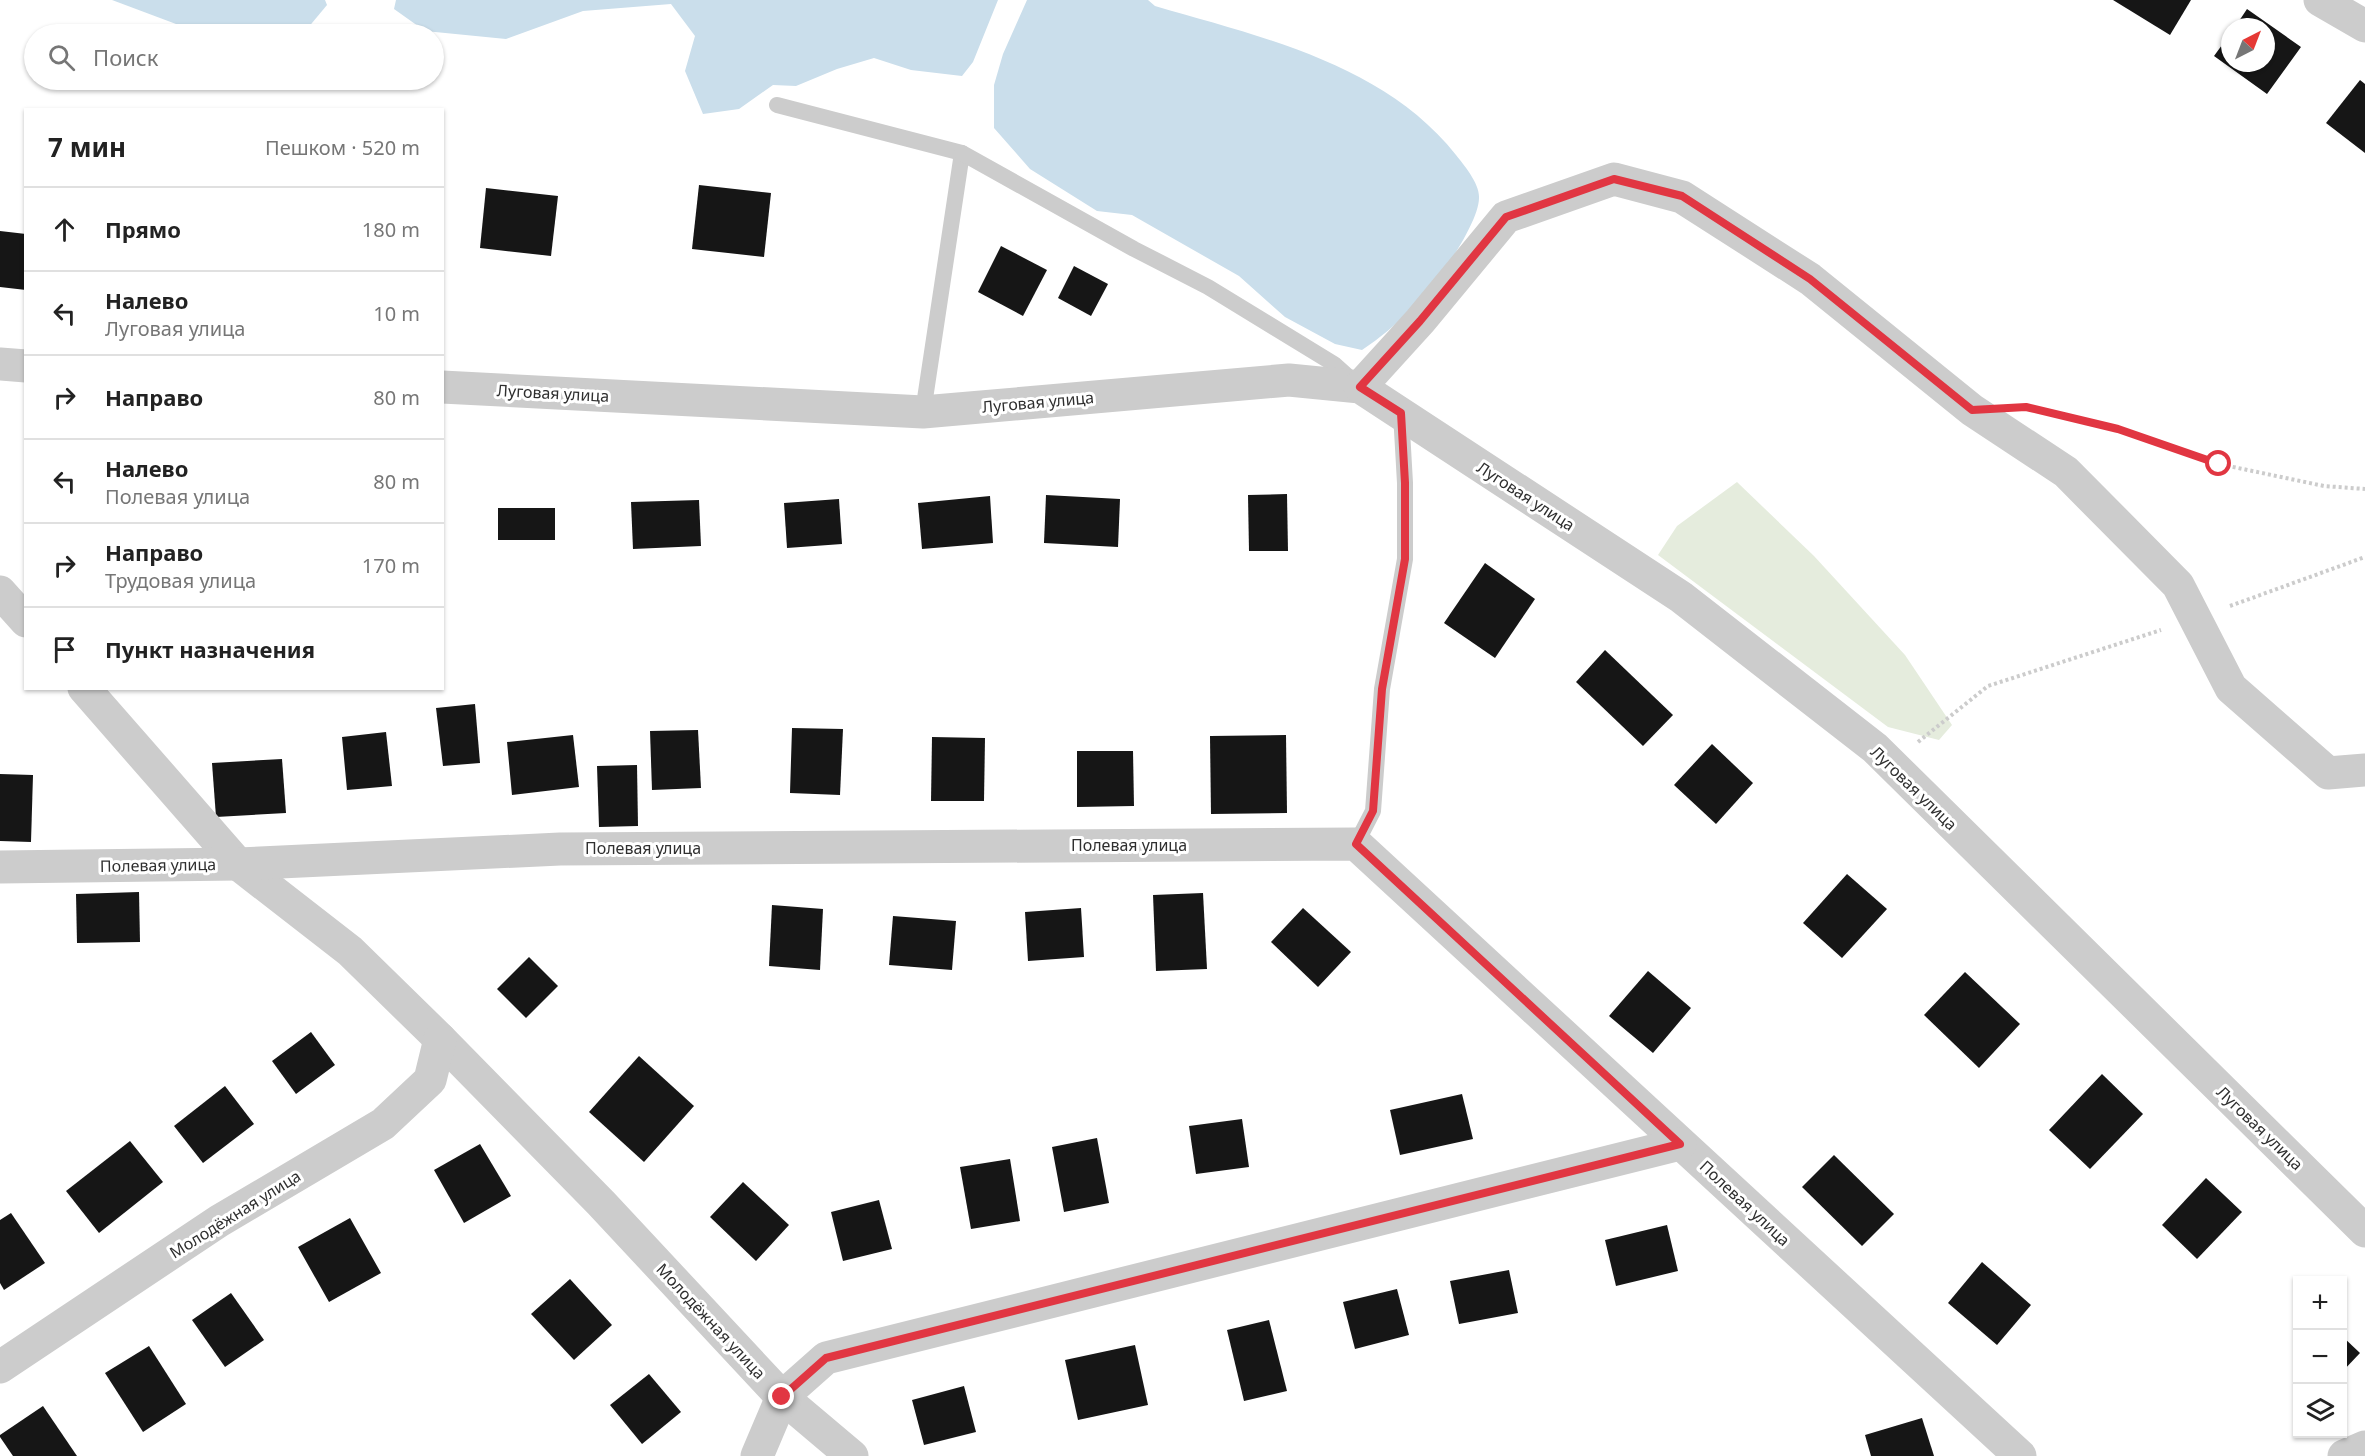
<!DOCTYPE html>
<html lang="ru">
<head>
<meta charset="utf-8">
<style>
  :root { --surface:#fff; --page:#f2f2f2; --text:#222; --muted:#767676; --line:#e0e0e0 }
  body { margin:0; font-family:"Noto Sans",sans-serif; background:var(--page); color:var(--text) }
  .controls { position:absolute; right:18px; bottom:18px; display:grid; overflow:hidden; border-radius:0px; box-shadow:0 2px 4px #0004 }
  .controls button { width:54px; height:54px; display:grid; place-items:center; padding:0; border:0; border-bottom:2px solid var(--line); background:var(--surface); color:var(--text); font:30px sans-serif }
  .compass { position:absolute; left:2221px; top:18px; width:54px; height:54px; border-radius:50%; background:var(--surface); box-shadow:0 2px 4px #0004; rotate:42deg }
  .stop { position:absolute; width:18px; height:18px; margin:-14px; border:4px solid #e13642; border-radius:50%; background:#fff }
  .stop.end { background:#e13642; border-color:#fff; box-shadow:0 2px 6px #0008 }
  .list { margin:0; padding:0; list-style:none }
  h2 { display:flex; justify-content:space-between; align-items:center; height:78px; margin:0; padding:0 24px; font-size:26px }
  h2 small { font-size:20px; font-weight:400; color:var(--muted) }
  .list li { display:grid; grid-template-columns:39px 1fr auto; gap:18px; align-items:center; box-sizing:border-box; height:84px; padding:0 24px; border-top:2px solid var(--line) }
  .list b { display:block; font-size:22px; white-space:nowrap }
  .list p { margin:0; font-size:20px; white-space:nowrap; color:var(--muted) }
  .list em { font-size:20px; font-style:normal; color:var(--muted) }
  .icon { flex:none; width:33px; height:33px; fill:none; stroke:currentColor; stroke-width:2; stroke-linecap:round; stroke-linejoin:round }
  .map { position:relative; flex:none; width:2365px; height:1456px; overflow:hidden }
  .search { position:absolute; background:var(--surface); box-shadow:0 2px 4px #0004; left:24px; top:24px; width:420px; height:66px; display:flex; align-items:center; gap:15px; box-sizing:border-box; padding:0 21px; border-radius:33px; color:var(--muted); font-size:22px }
  .panel { position:absolute; background:var(--surface); box-shadow:0 2px 4px #0004; left:24px; top:108px; width:420px; height:582px; border-radius:0px }
  .map>svg:first-child { display:block }
  .green { fill:#e5ecdd }
  .water { fill:#cadeeb }
  .building { fill:#161616 }
  .lines { fill:none; stroke-linecap:round; stroke-linejoin:round }
  .path { stroke:#ccc; stroke-width:4; stroke-dasharray:3 3; stroke-linecap:butt }
  .lane { stroke:#ccc; stroke-width:16 }
  .street { stroke:#ccc; stroke-width:33 }
  .route { stroke:#e13642; stroke-width:8 }
  .labels { text-anchor:middle; dominant-baseline:central; stroke-width:6; stroke-linejoin:round; paint-order:stroke }
  .street-label { font-size:16px; fill:#2f2f2f; stroke:#fff }
</style>
</head>
<body>
<div class="map">
<svg width="2365" height="1456" viewBox="0 0 2365 1456">
  <rect width="100%" height="100%" fill="#fff"/>
  <!-- green -->
  <path class="green" d="M1737 482 1814 556 1905 655 1952 725 1939 740 1888 727 1658 555 1677 526Z"/>
  <!-- water -->
  <g class="water">
    <path d="M112 0H325L327 5 307 29 272 32 184 27Z"/>
    <path d="M396 0H998L973 62 962 76 911 70 874 58 837 69 796 86 773 85 739 109 703 114 685 71 695 36 671 4 583 11 506 39 425 31 394 9Z"/>
    <path d="M1027 0H1148L1155 6C1261 37 1384 64 1456 155 1464 165 1480 184 1479 198 1479 215 1460 246 1451 260 1427 295 1397 327 1362 350L1335 344 1285 317 1239 276 1132 215 1097 211 1030 169 994 128V85L1003 54Z"/>
  </g>
  <!-- building -->
  <g class="building">
    <path d="M2113 0H2191L2170 35Z"/>
    <path d="M2247 9 2301 47 2267 94 2214 56 2230 34V63H2266V27H2235Z"/>
    <path d="M2360 80 2365 84V153L2326 123Z"/>
    <path d="M699 185 771 193 764 257 692 249Z"/>
    <path d="M486 188 558 196 551 256 480 248Z"/>
    <path d="M0 231 26 234V290L0 287Z"/>
    <path d="M1001 246 1047 270 1023 316 978 292Z"/>
    <path d="M1074 266 1108 284 1091 316 1058 298Z"/>
    <path d="M1287 494 1288 551H1249L1248 495Z"/>
    <path d="M1046 495 1120 499 1118 547 1044 543Z"/>
    <path d="M990 496 993 543 922 549 918 503Z"/>
    <path d="M839 499 842 544 787 548 784 503Z"/>
    <path d="M699 500 701 546 633 549 631 502Z"/>
    <rect x="498" y="508" width="57" height="32"/>
    <path d="M1485 563 1535 599 1495 658 1444 623Z"/>
    <path d="M1605 650 1673 715 1643 746 1576 682Z"/>
    <path d="M475 704 480 763 443 766 436 708Z"/>
    <path d="M792 728 843 729 840 795 790 793Z"/>
    <path d="M698 730 701 788 652 790 650 731Z"/>
    <path d="M386 732 392 786 347 790 342 737Z"/>
    <path d="M573 735 579 787 512 795 507 742Z"/>
    <path d="M1286 735 1287 813 1211 814 1210 736Z"/>
    <path d="M932 737 985 738 984 801H931Z"/>
    <path d="M1712 744 1753 783 1716 824 1674 785Z"/>
    <path d="M1077 751H1133L1134 806 1077 807Z"/>
    <path d="M282 759 286 813 216 817 212 763Z"/>
    <path d="M637 765 638 826 599 827 597 766Z"/>
    <path d="M0 774 33 775 31 842 0 841Z"/>
    <path d="M1847 874 1887 909 1842 958 1803 923Z"/>
    <path d="M139 892 140 942 77 943 76 894Z"/>
    <path d="M1203 893 1207 969 1156 971 1153 895Z"/>
    <path d="M772 905 823 909 820 970 769 966Z"/>
    <path d="M1081 908 1084 957 1028 961 1025 912Z"/>
    <path d="M1303 908 1351 952 1318 987 1271 942Z"/>
    <path d="M893 916 956 921 952 970 889 965Z"/>
    <path d="M529 957 558 986 526 1018 497 989Z"/>
    <path d="M1648 971 1691 1008 1653 1053 1609 1016Z"/>
    <path d="M1965 972 2020 1024 1979 1068 1924 1015Z"/>
    <path d="M311 1032 335 1065 296 1094 272 1061Z"/>
    <path d="M639 1056 694 1106 644 1162 589 1112Z"/>
    <path d="M2102 1074 2143 1114 2090 1169 2049 1130Z"/>
    <path d="M225 1086 254 1124 203 1163 174 1126Z"/>
    <path d="M1462 1094 1473 1139 1400 1155 1390 1110Z"/>
    <path d="M1242 1119 1249 1167 1196 1174 1189 1126Z"/>
    <path d="M1097 1138 1109 1203 1064 1212 1052 1147Z"/>
    <path d="M130 1141 163 1182 99 1233 66 1191Z"/>
    <path d="M480 1144 511 1196 464 1223 434 1170Z"/>
    <path d="M1834 1155 1894 1214 1862 1246 1802 1187Z"/>
    <path d="M1010 1159 1020 1221 971 1229 960 1167Z"/>
    <path d="M2206 1178 2242 1212 2197 1259 2162 1225Z"/>
    <path d="M743 1182 789 1225 756 1261 710 1217Z"/>
    <path d="M879 1200 892 1249 843 1261 831 1212Z"/>
    <path d="M11 1213 45 1263 4 1290 0 1283V1220Z"/>
    <path d="M350 1218 381 1273 329 1302 298 1247Z"/>
    <path d="M1667 1225 1678 1271 1616 1286 1605 1240Z"/>
    <path d="M1982 1262 2031 1305 1997 1345 1948 1303Z"/>
    <path d="M1509 1270 1518 1313 1459 1324 1450 1281Z"/>
    <path d="M570 1279 612 1325 574 1360 531 1314Z"/>
    <path d="M1397 1289 1409 1335 1355 1349 1343 1302Z"/>
    <path d="M231 1293 264 1340 225 1367 192 1320Z"/>
    <path d="M1269 1320 1287 1391 1244 1401 1227 1330Z"/>
    <path d="M2342 1336 2360 1353 2342 1372Z"/>
    <path d="M1135 1345 1148 1405 1078 1420 1065 1360Z"/>
    <path d="M149 1346 186 1404 143 1432 105 1373Z"/>
    <path d="M649 1374 681 1412 642 1444 610 1405Z"/>
    <path d="M964 1386 976 1432 924 1445 912 1400Z"/>
    <path d="M43 1406 77 1456H13L0 1437V1435Z"/>
    <path d="M1922 1418 1934 1456H1871L1865 1435Z"/>
  </g>
  <g class="lines">
    <!-- path -->
    <g class="path">
      <path d="M2043 411 2118 429 2219 464 2324 486 2365 489"/>
      <path d="M2230 606 2365 557"/>
      <path d="M1918 742 1988 686 2161 630"/>
    </g>
    <!-- lane -->
    <g class="lane">
      <path d="M777 105 962 153 923 412"/>
      <path d="M962 153 1134 249 1208 287 1334 364 1354 382"/>
      <path d="M1356 844 1373 811 1382 689 1405 559V483L1401 413"/>
    </g>
    <!-- street -->
    <g class="street">
      <path d="M2320 0 2365 26"/>
      <path d="M0 364 26 366"/>
      <path d="M442 387 923 412 1289 380 1360 387 1681 597 1875 748 2365 1231"/>
      <path d="M1360 387 1420 321 1506 217 1614 179 1682 197 1810 279 1972 410 2066 472 2178 585 2231 688 2328 773 2365 770"/>
      <path d="M0 592 26 621"/>
      <path d="M84 688 238 864 350 951 440 1039 601 1203 782 1397 852 1456"/>
      <path d="M0 867 238 864 560 849 1356 844 2020 1456"/>
      <path d="M0 1367 219 1221 383 1124 430 1080 440 1039"/>
      <path d="M757 1456 782 1397 826 1358 1680 1144"/>
      <path d="M2344 1456 2365 1447"/>
    </g>
  </g>
  <g class="lines">
    <!-- route -->
    <path class="route" d="M782 1397 826 1358 1680 1144 1356 844 1373 811 1382 689 1405 559V483L1401 413 1360 387 1420 321 1506 217 1614 179 1682 196 1810 279 1972 410 2026 407 2118 429 2219 464"/>
  </g>
  <g class="labels">
    <!-- street labels -->
    <g class="street-label">
      <text transform="translate(553 393) rotate(3)">Луговая улица</text>
      <text transform="translate(1038 402) rotate(-5)">Луговая улица</text>
      <text transform="translate(1526 496) rotate(33)">Луговая улица</text>
      <text transform="translate(1914 788) rotate(44)">Луговая улица</text>
      <text x="1129" y="845">Полевая улица</text>
      <text x="643" y="848">Полевая улица</text>
      <text transform="translate(158 865) rotate(-1)">Полевая улица</text>
      <text transform="translate(2260 1128) rotate(44)">Луговая улица</text>
      <text transform="translate(1745 1203) rotate(43)">Полевая улица</text>
      <text transform="translate(235 1214) rotate(-32)">Молодёжная улица</text>
      <text transform="translate(711 1321) rotate(47)">Молодёжная улица</text>
    </g>
  </g>
</svg>
<div class="controls">
<button>+</button>
<button>−</button>
<button><svg class="icon" aria-label="layers" viewBox="0 0 24 24"><path d="M12 4l9 5-9 5-9-5zM3 14l9 5 9-5"/></svg></button>
</div>
<svg class="compass" viewBox="-18 -18 36 36"><path d="M0-13l5 13h-10z" fill="#e53935"/><path d="M0 13l5-13h-10z" fill="#767676"/></svg>
<div class="stop" style="left:2219px;top:464px"></div>
<div class="stop end" style="left:782px;top:1397px"></div>
<div class="search"><svg class="icon" aria-label="search" viewBox="0 0 24 24"><circle cx="10" cy="10" r="6"/><path d="M15 15l6 6"/></svg>Поиск</div>
<section class="panel">
<h2>7 мин<small>Пешком · 520 m</small></h2>
<ul class="list">
<li><svg class="icon" aria-label="ahead" viewBox="0 0 24 24"><path d="M12 20V5M6 11l6-6 6 6"/></svg><div><b>Прямо</b></div><em>180 m</em></li>
<li><svg class="icon" aria-label="left" viewBox="0 0 24 24"><path d="M17 20v-9H6M10 6l-5 5 5 5"/></svg><div><b>Налево</b><p>Луговая улица</p></div><em>10 m</em></li>
<li><svg class="icon" aria-label="right" viewBox="0 0 24 24"><path d="M7 20v-9h11M14 6l5 5-5 5"/></svg><div><b>Направо</b></div><em>80 m</em></li>
<li><svg class="icon" aria-label="left" viewBox="0 0 24 24"><path d="M17 20v-9H6M10 6l-5 5 5 5"/></svg><div><b>Налево</b><p>Полевая улица</p></div><em>80 m</em></li>
<li><svg class="icon" aria-label="right" viewBox="0 0 24 24"><path d="M7 20v-9h11M14 6l5 5-5 5"/></svg><div><b>Направо</b><p>Трудовая улица</p></div><em>170 m</em></li>
<li><svg class="icon" aria-label="arrive" viewBox="0 0 24 24"><path d="M6 21V4h12l-3 4 3 4H6"/></svg><div><b>Пункт назначения</b></div></li>
</ul>
</section>
</div>
</body>
</html>
